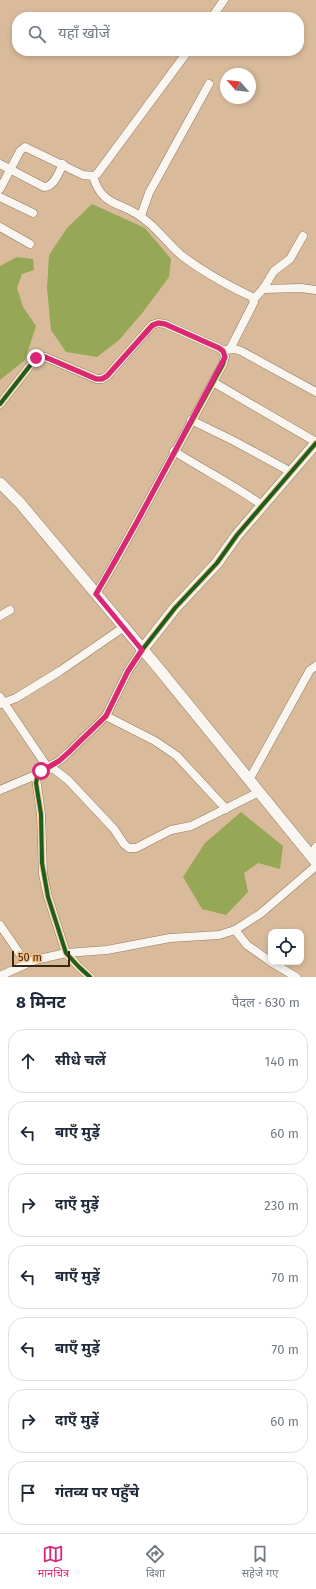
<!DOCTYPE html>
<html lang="hi">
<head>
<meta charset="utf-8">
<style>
  :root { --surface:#fff; --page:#f2f2f3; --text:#1f2937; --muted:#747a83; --line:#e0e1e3; --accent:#db2777 }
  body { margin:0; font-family:"Fira Sans","Noto Sans Devanagari",sans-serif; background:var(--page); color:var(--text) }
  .controls { position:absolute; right:12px; bottom:12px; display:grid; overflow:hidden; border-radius:8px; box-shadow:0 2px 6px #0003 }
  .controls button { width:36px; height:36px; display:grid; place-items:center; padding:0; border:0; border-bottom:1px solid var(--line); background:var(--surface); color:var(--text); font:20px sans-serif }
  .compass { position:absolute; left:220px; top:68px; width:36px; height:36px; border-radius:50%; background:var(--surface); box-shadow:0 2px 6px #0003; rotate:298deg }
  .scale { position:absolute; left:12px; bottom:10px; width:58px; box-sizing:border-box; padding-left:4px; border:2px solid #3c2710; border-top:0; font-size:11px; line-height:14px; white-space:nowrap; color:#3c2710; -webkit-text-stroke:3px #f2bc83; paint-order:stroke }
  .stop { position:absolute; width:12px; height:12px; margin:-9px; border:3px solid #db2777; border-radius:50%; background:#fff }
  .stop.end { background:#db2777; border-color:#fff; box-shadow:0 1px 4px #0008 }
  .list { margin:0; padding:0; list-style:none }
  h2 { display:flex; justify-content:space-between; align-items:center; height:52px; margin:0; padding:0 16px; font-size:17px }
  h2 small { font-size:13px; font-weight:400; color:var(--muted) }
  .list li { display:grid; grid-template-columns:26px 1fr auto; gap:12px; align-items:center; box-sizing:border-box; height:64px; margin:0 8px 8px; padding:0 8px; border:1px solid var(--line); border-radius:16px }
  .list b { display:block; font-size:15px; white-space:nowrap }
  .list em { font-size:13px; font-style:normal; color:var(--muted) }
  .icon { flex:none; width:22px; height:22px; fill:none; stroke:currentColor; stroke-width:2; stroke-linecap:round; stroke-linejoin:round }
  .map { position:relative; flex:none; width:316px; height:977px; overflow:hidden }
  .search { position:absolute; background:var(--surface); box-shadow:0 2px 6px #0003; left:12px; right:12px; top:12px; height:44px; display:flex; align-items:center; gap:10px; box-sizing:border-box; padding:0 14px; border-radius:16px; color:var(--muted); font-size:15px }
  .sheet { height:556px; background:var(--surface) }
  nav { display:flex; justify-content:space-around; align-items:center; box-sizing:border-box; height:56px; border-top:1px solid var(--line); background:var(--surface); font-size:11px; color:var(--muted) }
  nav a { display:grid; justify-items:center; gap:2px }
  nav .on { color:var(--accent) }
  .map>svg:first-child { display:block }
  .water { fill:#96a755 }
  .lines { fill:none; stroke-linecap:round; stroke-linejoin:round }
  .street-casing { stroke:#917a60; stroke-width:9 }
  .secondary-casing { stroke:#917a60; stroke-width:12 }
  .street { stroke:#f9f5f0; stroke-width:8 }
  .secondary { stroke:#f9f5f0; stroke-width:11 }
  .cycleway-casing { stroke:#f2bc83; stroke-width:6 }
  .cycleway { stroke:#1b5e20; stroke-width:4 }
  .route { stroke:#db2777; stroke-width:5 }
</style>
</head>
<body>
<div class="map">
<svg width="316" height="977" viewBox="0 0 316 977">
  <rect width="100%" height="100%" fill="#d9bb9c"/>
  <!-- water -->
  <g class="water">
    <path d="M92 204 145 228 171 259 169 277 143 312 119 340 97 357 66 352 51 330 47 288 49 255 67 228Z"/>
    <path d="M17 257 33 259 34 270 22 274 17 288 23 307 36 326 25 360 0 380V266Z"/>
    <path d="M241 812 283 846 280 869 258 863 244 873 248 892 226 915 202 909 183 877 205 843Z"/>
  </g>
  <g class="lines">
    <!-- street casing -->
    <g class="street-casing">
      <g id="street">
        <path d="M212 17 224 0"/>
        <path d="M0 164 44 187C54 187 59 172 63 164"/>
        <path d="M93 176C102 208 122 201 144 219 158 229 168 244 181 255 203 272 227 285 252 297L254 302 230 349"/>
        <path d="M0 189 20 151 25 147 83 175 93 176 97 174 188 51"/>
        <path d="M0 197 33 213"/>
        <path d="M141 216 149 193 209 84"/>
        <path d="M0 227 30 244"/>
        <path d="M263 289 301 288 316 290"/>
        <path d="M254 299 263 289 274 271 290 259 303 236"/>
        <path d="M226 350 235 349 241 351 316 392"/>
        <path d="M213 382 316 442"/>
        <path d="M0 404 36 358 40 356 45 357 97 379H102L107 376 152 325 158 323 165 324 219 348 223 351 225 357 223 364 116 560 96 594"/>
        <path d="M191 420 234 441 291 472"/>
        <path d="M174 451C203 470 235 485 263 506"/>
        <path d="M0 616 10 610"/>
        <path d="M0 697 48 768 55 770 68 780 114 829 124 844 129 848H136L171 830 191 826 259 792"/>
        <path d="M0 704 16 698 60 671 124 627"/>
        <path d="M106 716 155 741 177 756 226 809"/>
        <path d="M249 780 310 670 316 666"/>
        <path d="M0 790 38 774"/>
        <path d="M311 856 316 847"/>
        <path d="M0 925 26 963"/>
        <path d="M235 930 247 945 271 962"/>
        <path d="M271 962 296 977"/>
        <path d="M0 976 35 960 66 953 107 950 170 938 219 935 235 930 260 914 316 866"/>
        <path d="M90 977 79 967 66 953 48 897 43 874 41 814 36 778 41 771 59 761 68 753 106 716 128 671 142 650"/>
      </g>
    </g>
    <!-- secondary casing -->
    <g class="secondary-casing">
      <g id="secondary">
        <path d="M0 483 20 503 160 670 316 862"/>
        <path d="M142 650 175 608 217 563 237 535 316 443"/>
      </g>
    </g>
    <!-- street -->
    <use href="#street" class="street"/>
    <!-- secondary -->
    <use href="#secondary" class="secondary"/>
    <!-- cycleway casing -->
    <g class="cycleway-casing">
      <g id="cycleway">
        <path d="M0 404 36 358 40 356 45 357 97 379H102L107 376 152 325 158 323 165 324 219 348 223 351 225 357 223 364 116 560 96 594"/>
        <path d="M90 977 79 967 66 953 48 897 42 863 41 814 36 783 38 774 59 761 68 753 106 716 128 671 142 650 175 608 217 563 237 535 316 443"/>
      </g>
    </g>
    <!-- cycleway -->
    <use href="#cycleway" class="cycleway"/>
  </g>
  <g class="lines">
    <!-- route -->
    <path class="route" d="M36 358 40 356 45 357 96 379H102L107 376 152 326 158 323 165 324 219 348 223 351 225 357 137 522 96 594 142 650 128 671 106 716 68 753 59 761 41 771"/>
  </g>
</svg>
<div class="controls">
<button><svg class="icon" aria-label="locate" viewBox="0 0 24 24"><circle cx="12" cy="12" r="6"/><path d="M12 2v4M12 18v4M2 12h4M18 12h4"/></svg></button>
</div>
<svg class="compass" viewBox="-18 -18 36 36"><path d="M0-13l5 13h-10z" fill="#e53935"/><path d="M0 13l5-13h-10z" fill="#747a83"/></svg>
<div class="scale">50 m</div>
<div class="stop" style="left:41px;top:771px"></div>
<div class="stop end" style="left:36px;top:358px"></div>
<div class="search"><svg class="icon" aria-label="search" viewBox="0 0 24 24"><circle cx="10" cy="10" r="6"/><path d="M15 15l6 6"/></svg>यहाँ खोजें</div>
</div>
<section class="sheet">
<h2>8 मिनट<small>पैदल · 630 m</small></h2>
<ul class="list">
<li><svg class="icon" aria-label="ahead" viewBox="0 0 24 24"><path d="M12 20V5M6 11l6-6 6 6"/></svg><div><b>सीधे चलें</b></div><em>140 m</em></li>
<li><svg class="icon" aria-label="left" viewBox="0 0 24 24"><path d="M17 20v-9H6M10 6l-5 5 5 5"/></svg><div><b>बाएँ मुड़ें</b></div><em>60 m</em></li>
<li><svg class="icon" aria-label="right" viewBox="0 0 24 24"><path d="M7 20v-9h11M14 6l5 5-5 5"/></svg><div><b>दाएँ मुड़ें</b></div><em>230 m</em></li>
<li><svg class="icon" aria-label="left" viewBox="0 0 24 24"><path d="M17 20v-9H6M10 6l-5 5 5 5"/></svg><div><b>बाएँ मुड़ें</b></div><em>70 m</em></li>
<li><svg class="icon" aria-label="left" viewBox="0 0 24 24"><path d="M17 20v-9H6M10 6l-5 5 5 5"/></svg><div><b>बाएँ मुड़ें</b></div><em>70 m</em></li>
<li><svg class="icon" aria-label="right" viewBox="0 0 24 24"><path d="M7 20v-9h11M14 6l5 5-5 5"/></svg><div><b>दाएँ मुड़ें</b></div><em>60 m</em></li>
<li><svg class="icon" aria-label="arrive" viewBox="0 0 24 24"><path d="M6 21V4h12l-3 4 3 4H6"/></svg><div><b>गंतव्य पर पहुँचे</b></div></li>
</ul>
</section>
<nav>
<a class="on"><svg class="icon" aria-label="map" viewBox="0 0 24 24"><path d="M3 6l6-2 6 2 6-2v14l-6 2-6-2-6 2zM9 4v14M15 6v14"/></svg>मानचित्र</a>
<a><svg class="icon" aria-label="directions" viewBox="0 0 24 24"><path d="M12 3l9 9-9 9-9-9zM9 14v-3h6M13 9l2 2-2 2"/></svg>दिशा</a>
<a><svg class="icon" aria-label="saved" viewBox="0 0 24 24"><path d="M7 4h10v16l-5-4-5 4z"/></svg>सहेजे गए</a>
</nav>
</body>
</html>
